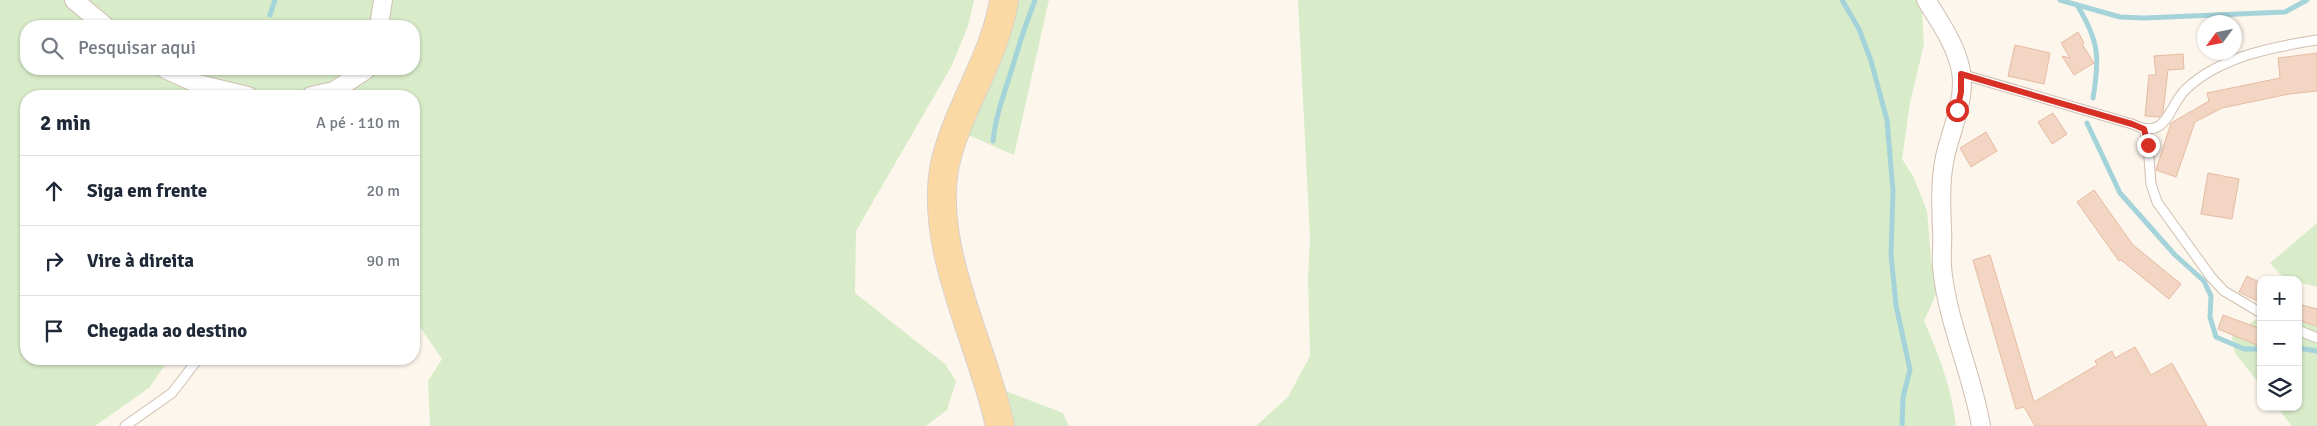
<!DOCTYPE html>
<html lang="pt">
<head>
<meta charset="utf-8">
<style>
  :root { --surface:#fff; --page:#f2f2f3; --text:#1f2937; --muted:#747a83; --line:#e0e1e3 }
  body { margin:0; font-family:Signika,sans-serif; background:var(--page); color:var(--text) }
  .controls { position:absolute; right:15px; bottom:15px; display:grid; overflow:hidden; border-radius:10px; box-shadow:0 1px 4px #0004 }
  .controls button { width:45px; height:45px; display:grid; place-items:center; padding:0; border:0; border-bottom:1px solid var(--line); background:var(--surface); color:var(--text); font:25px sans-serif }
  .compass { position:absolute; left:2197px; top:15px; width:45px; height:45px; border-radius:50%; background:var(--surface); box-shadow:0 1px 4px #0004; rotate:237deg }
  .stop { position:absolute; width:15px; height:15px; margin:-11px; border:4px solid #d93025; border-radius:50%; background:#fff }
  .stop.end { background:#d93025; border-color:#fff; box-shadow:0 1px 5px #0008 }
  .list { margin:0; padding:0; list-style:none }
  h2 { display:flex; justify-content:space-between; align-items:center; height:65px; margin:0; padding:0 20px; font-size:21px }
  h2 small { font-size:16px; font-weight:400; color:var(--muted) }
  .list li { display:grid; grid-template-columns:32px 1fr auto; gap:15px; align-items:center; box-sizing:border-box; height:70px; padding:0 20px; border-top:1px solid var(--line) }
  .list b { display:block; font-size:19px; white-space:nowrap }
  .list em { font-size:16px; font-style:normal; color:var(--muted) }
  .icon { flex:none; width:28px; height:28px; fill:none; stroke:currentColor; stroke-width:2; stroke-linecap:round; stroke-linejoin:round }
  .map { position:relative; flex:none; width:2317px; height:426px; overflow:hidden }
  .search { position:absolute; background:var(--surface); box-shadow:0 1px 4px #0004; left:20px; top:20px; width:400px; height:55px; display:flex; align-items:center; gap:12px; box-sizing:border-box; padding:0 18px; border-radius:20px; color:var(--muted); font-size:19px }
  .panel { position:absolute; background:var(--surface); box-shadow:0 1px 4px #0004; left:20px; top:90px; width:400px; height:275px; border-radius:20px }
  .map>svg:first-child { display:block }
  .green { fill:#d8ecc9; fill-rule:evenodd }
  .lines { fill:none; stroke-linecap:round; stroke-linejoin:round }
  .stream { stroke:#a5d3da; stroke-width:5 }
  .building { fill:#f3d5c3; stroke:#e6bba3 }
  .service-casing { stroke:#d1beb0; stroke-width:11 }
  .minor-casing { stroke:#d1beb0; stroke-width:20 }
  .primary-casing { stroke:#dad1cd; stroke-width:30 }
  .service { stroke:#fff; stroke-width:9 }
  .minor { stroke:#fff; stroke-width:18 }
  .primary { stroke:#fbd9a5; stroke-width:28 }
  .route { stroke:#d93025; stroke-width:6 }
</style>
</head>
<body>
<div class="map">
<svg width="2317" height="426" viewBox="0 0 2317 426">
  <rect width="100%" height="100%" fill="#fdf6ec"/>
  <!-- green -->
  <g class="green">
    <path d="M0 0H974L968 26 951 67 856 231 855 293 945 364 956 381 947 410 926 426H430L428 381 442 359 414 318V96H26V359H169L149 388 95 426H0ZM26 26H414V69H26Z"/>
    <path d="M999 0H1049L1014 155 952 128Z"/>
    <path d="M1298 0H1916L1922 12 1924 44 1910 103 1902 159 1913 176 1927 211 1931 260 1937 292 1924 321C1939 355 1952 389 1956 426H1256L1288 397 1310 356 1308 278 1310 238Z"/>
    <path d="M2317 223V287L2298 282V280C2285 280 2278 273 2270 263Z"/>
    <path d="M2298 315 2317 316V426H2292L2277 407H2298Z"/>
    <path d="M2261 316V386L2235 353 2232 336Z"/>
    <path d="M1000 389 1063 413 1069 426H1007Z"/>
  </g>
  <g class="lines">
    <!-- stream -->
    <g class="stream">
      <path d="M1842 0 1859 29 1871 61 1887 120 1893 191 1891 255 1896 305 1910 370 1903 397 1902 426"/>
      <path d="M2060 0 2120 17 2144 18 2285 12 2307 0"/>
      <path d="M2077 5C2099 41 2100 57 2093 98"/>
      <path d="M270 15 275 0"/>
      <path d="M2087 123 2120 193 2175 255 2204 281 2211 296 2210 317 2216 337 2244 349H2261"/>
      <path d="M993 141C996 113 1006 89 1014 62 1020 41 1027 21 1035 0"/>
      <path d="M2298 348 2317 351"/>
    </g>
  </g>
  <!-- building -->
  <g class="building">
    <path d="M2078 32 2084 43 2082 44 2094 63 2074 75 2062 56 2070 58 2061 43Z"/>
    <path d="M2015 45 2050 53 2044 84 2008 76Z"/>
    <path d="M2317 53V91L2289 94 2222 108 2195 122 2176 177 2156 170 2171 123 2209 101 2207 93 2280 78 2278 58Z"/>
    <path d="M2183 54 2184 69 2168 70 2163 112 2159 117 2145 116 2149 75H2156L2154 56Z"/>
    <path d="M2053 113 2067 134 2052 144 2038 122Z"/>
    <path d="M1986 132 1997 151 1971 167 1960 148Z"/>
    <path d="M2208 173 2239 179 2232 219 2201 214Z"/>
    <path d="M2094 190 2133 245 2181 284 2169 299 2121 260 2119 261 2077 202Z"/>
    <path d="M1990 255 2034 402 2097 365 2095 361 2112 351 2115 358 2135 347 2151 375 2172 363 2207 426H2035L2024 407 2016 409 1973 260Z"/>
    <path d="M2247 276 2261 283V303L2239 292Z"/>
    <path d="M2298 304 2317 309V326L2298 320Z"/>
    <path d="M2223 315 2261 329 2257 345 2218 329Z"/>
  </g>
  <g class="lines">
    <!-- service casing -->
    <g class="service-casing">
      <g id="service">
        <path d="M1961 74 2132 124C2167 141 2167 109 2185 90 2219 57 2272 47 2317 40"/>
        <path d="M2144 129 2148 145 2151 184 2157 202 2211 277 2224 291 2261 313"/>
        <path d="M2298 330 2317 338"/>
        <path d="M125 426 172 393 198 359"/>
      </g>
    </g>
    <!-- minor casing -->
    <g class="minor-casing">
      <g id="minor">
        <path d="M74 0 105 26"/>
        <path d="M1926 0C1940 22 1956 45 1961 71 1966 99 1951 130 1945 157 1940 181 1941 205 1942 229 1943 242 1941 255 1942 267 1947 322 1972 372 1981 426"/>
        <path d="M379 26 383 0"/>
        <path d="M165 69 198 84 248 96"/>
        <path d="M311 96 334 91 367 69"/>
      </g>
    </g>
    <!-- primary casing -->
    <g class="primary-casing">
      <path id="primary" d="M1000 426C983 344 928 249 945 164 958 107 995 58 1004 0"/>
    </g>
    <!-- service -->
    <use href="#service" class="service"/>
    <!-- minor -->
    <use href="#minor" class="minor"/>
    <!-- primary -->
    <use href="#primary" class="primary"/>
  </g>
  <g class="lines">
    <!-- route -->
    <path class="route" d="M1957 110 1961 92V74L2132 124 2144 129 2148 145"/>
  </g>
</svg>
<div class="controls">
<button>+</button>
<button>−</button>
<button><svg class="icon" aria-label="layers" viewBox="0 0 24 24"><path d="M12 4l9 5-9 5-9-5zM3 14l9 5 9-5"/></svg></button>
</div>
<svg class="compass" viewBox="-18 -18 36 36"><path d="M0-13l5 13h-10z" fill="#e53935"/><path d="M0 13l5-13h-10z" fill="#747a83"/></svg>
<div class="stop" style="left:1957px;top:110px"></div>
<div class="stop end" style="left:2148px;top:145px"></div>
<div class="search"><svg class="icon" aria-label="search" viewBox="0 0 24 24"><circle cx="10" cy="10" r="6"/><path d="M15 15l6 6"/></svg>Pesquisar aqui</div>
<section class="panel">
<h2>2 min<small>A pé · 110 m</small></h2>
<ul class="list">
<li><svg class="icon" aria-label="ahead" viewBox="0 0 24 24"><path d="M12 20V5M6 11l6-6 6 6"/></svg><div><b>Siga em frente</b></div><em>20 m</em></li>
<li><svg class="icon" aria-label="right" viewBox="0 0 24 24"><path d="M7 20v-9h11M14 6l5 5-5 5"/></svg><div><b>Vire à direita</b></div><em>90 m</em></li>
<li><svg class="icon" aria-label="arrive" viewBox="0 0 24 24"><path d="M6 21V4h12l-3 4 3 4H6"/></svg><div><b>Chegada ao destino</b></div></li>
</ul>
</section>
</div>
</body>
</html>
